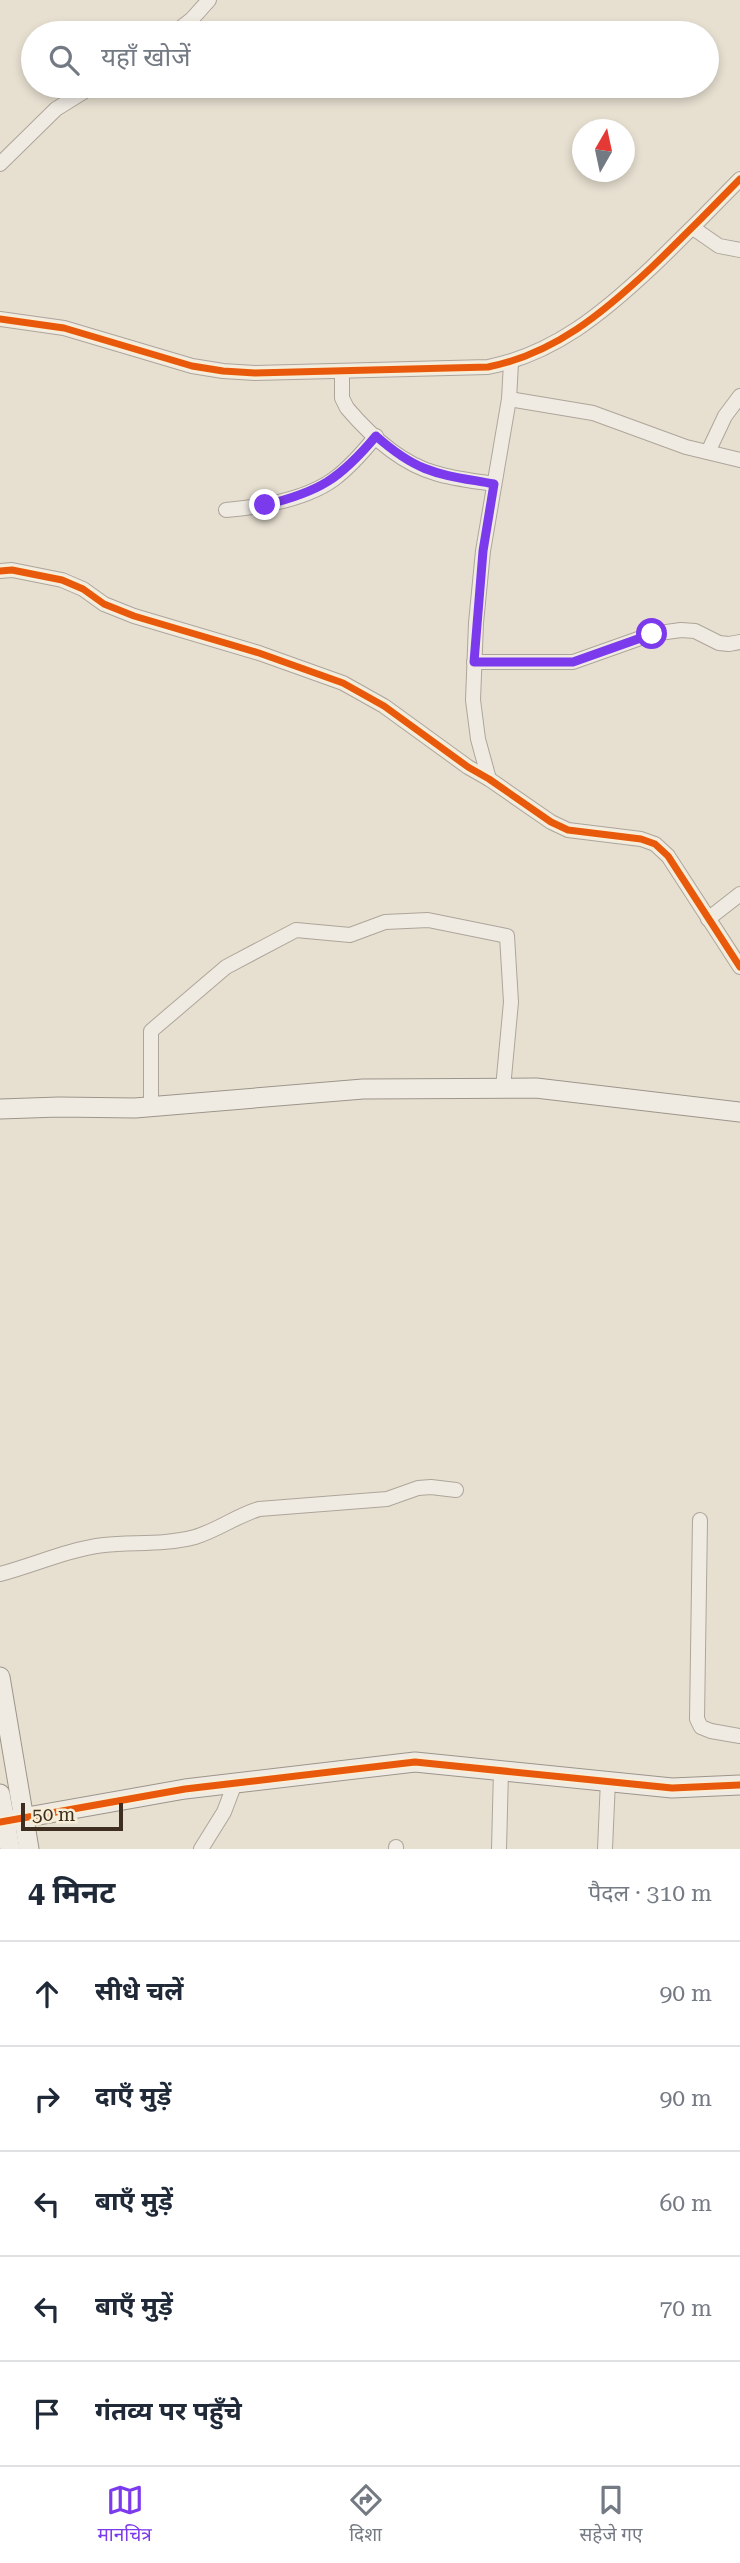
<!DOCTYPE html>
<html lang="hi">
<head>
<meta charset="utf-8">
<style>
  :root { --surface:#fff; --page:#f6f6f7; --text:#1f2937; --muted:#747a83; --line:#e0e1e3; --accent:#7c3aed }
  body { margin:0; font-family:"Roboto Serif","Noto Sans Devanagari",serif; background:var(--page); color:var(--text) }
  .compass { position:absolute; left:572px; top:119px; width:63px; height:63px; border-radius:50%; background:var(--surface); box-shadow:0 4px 10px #0003; rotate:9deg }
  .scale { position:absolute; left:21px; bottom:18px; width:102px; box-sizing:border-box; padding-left:7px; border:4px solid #3d2e20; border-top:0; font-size:19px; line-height:24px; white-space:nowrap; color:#3d2e20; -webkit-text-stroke:5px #f7eed8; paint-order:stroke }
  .stop { position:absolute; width:21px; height:21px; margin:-16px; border:5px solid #7c3aed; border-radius:50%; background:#fff }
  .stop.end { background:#7c3aed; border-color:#fff; box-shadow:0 2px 7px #0008 }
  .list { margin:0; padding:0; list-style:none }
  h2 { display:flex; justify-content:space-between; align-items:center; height:91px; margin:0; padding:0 28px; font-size:30px }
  h2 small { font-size:23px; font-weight:400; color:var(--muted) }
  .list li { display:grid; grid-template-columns:46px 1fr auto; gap:21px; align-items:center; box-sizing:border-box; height:105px; padding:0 28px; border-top:2px solid var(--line) }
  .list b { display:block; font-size:26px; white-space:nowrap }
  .list em { font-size:23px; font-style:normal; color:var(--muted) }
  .icon { flex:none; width:38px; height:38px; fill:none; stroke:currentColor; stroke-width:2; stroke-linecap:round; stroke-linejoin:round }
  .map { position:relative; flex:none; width:740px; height:1849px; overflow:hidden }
  .search { position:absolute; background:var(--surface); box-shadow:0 4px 10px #0003; left:21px; right:21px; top:21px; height:77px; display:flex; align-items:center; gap:18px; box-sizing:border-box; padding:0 24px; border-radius:38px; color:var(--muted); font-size:26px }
  .sheet { height:616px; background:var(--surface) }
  nav { display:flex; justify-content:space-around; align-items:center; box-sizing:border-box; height:98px; border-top:2px solid var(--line); background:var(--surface); font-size:19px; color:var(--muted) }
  nav a { display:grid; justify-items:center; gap:4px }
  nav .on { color:var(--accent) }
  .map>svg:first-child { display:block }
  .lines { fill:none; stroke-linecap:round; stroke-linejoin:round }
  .street-casing { stroke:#ada599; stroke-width:16 }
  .secondary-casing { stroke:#9c958a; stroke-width:21 }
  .street { stroke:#efebe3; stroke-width:14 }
  .secondary { stroke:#efebe3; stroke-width:19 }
  .cycleway-casing { stroke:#f7eed8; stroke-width:11 }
  .cycleway { stroke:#e8590c; stroke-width:7 }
  .route { stroke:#7c3aed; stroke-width:9 }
</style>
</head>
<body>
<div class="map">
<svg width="740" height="1849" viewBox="0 0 740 1849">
  <rect width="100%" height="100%" fill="#e7e0d1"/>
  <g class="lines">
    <!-- street casing -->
    <g class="street-casing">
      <g id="street">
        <path d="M174 33 192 19 209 0"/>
        <path d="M0 164 56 109 93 86"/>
        <path d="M693 228 719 246 740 250"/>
        <path d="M0 319 64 328 192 366 223 371 255 373 488 367C554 354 603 313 652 267 682 238 711 209 740 179"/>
        <path d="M342 371V398L347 408C370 435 400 463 435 473 454 479 475 481 494 484"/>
        <path d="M509 399 593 413 686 447 740 460"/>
        <path d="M708 452 725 416 740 396"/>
        <path d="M226 510C261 507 305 500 334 479 350 467 364 451 376 436"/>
        <path d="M0 571 12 570 62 580 83 589 104 604 134 616 259 653 343 683 384 706 468 767 489 779 551 822 568 830 641 839 655 844 668 856 740 967"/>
        <path d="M474 662H573L652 634 681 630 695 631 719 643 729 644 740 642"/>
        <path d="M489 779 478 739 473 700 476 623 483 551 509 399 511 363"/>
        <path d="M708 919 740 894"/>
        <path d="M151 1106V1031L226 967 296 930 350 935 385 922 428 920 507 936 511 1002 503 1088"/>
        <path d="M700 1520 697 1719 701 1727 711 1731 740 1736"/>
        <path d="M0 1574C34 1565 69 1549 104 1545 134 1542 165 1545 195 1537 218 1530 236 1516 259 1509L387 1499 418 1488 431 1487 456 1490"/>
        <path d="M396 1847V1849"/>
        <path d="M201 1849 224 1812 235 1783"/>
        <path d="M499 1849 501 1770"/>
        <path d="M605 1849 608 1780"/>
      </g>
    </g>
    <!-- secondary casing -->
    <g class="secondary-casing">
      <g id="secondary">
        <path d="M0 1109 59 1107 135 1108 363 1089 536 1088 740 1112"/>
        <path d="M0 1677 29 1849"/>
        <path d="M0 1794 10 1849"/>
        <path d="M0 1822 185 1789 415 1762 672 1788 740 1785"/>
      </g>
    </g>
    <!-- street -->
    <use href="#street" class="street"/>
    <!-- secondary -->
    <use href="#secondary" class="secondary"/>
    <!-- cycleway casing -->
    <g class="cycleway-casing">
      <g id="cycleway">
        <path d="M0 319 64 328 192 366 223 371 255 373 488 367C554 354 603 313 652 267 682 238 711 209 740 179"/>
        <path d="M0 571 12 570 62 580 83 589 104 604 134 616 259 653 343 683 384 706 468 767 489 779 551 822 568 830 641 839 655 844 668 856 740 967"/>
        <path d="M0 1822 185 1789 415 1762 672 1788 740 1785"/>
      </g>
    </g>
    <!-- cycleway -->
    <use href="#cycleway" class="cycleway"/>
  </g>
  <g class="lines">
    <!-- route -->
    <path class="route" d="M265 505C319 492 340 479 376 436 420 475 440 474 494 484L483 551 474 662H573L652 634"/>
  </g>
</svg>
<svg class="compass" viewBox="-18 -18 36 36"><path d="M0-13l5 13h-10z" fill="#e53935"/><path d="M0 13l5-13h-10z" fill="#747a83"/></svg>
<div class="scale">50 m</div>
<div class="stop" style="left:652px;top:634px"></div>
<div class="stop end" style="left:265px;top:505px"></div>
<div class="search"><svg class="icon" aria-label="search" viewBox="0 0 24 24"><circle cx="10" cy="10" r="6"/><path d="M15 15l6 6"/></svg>यहाँ खोजें</div>
</div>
<section class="sheet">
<h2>4 मिनट<small>पैदल · 310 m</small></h2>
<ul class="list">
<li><svg class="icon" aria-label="ahead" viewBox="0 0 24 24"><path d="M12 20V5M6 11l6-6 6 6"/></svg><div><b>सीधे चलें</b></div><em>90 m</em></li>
<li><svg class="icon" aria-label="right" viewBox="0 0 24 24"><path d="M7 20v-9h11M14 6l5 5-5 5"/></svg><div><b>दाएँ मुड़ें</b></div><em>90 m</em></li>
<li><svg class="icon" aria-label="left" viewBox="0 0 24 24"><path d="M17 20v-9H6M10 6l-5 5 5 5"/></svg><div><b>बाएँ मुड़ें</b></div><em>60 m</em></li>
<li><svg class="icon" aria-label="left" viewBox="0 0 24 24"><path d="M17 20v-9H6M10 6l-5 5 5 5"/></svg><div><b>बाएँ मुड़ें</b></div><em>70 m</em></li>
<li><svg class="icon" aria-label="arrive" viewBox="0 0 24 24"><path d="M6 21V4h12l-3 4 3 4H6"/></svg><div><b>गंतव्य पर पहुँचे</b></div></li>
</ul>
</section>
<nav>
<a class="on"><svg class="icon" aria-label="map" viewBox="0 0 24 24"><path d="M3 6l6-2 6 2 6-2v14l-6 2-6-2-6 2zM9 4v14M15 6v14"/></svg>मानचित्र</a>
<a><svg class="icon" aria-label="directions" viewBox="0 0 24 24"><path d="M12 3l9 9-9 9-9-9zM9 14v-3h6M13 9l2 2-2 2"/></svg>दिशा</a>
<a><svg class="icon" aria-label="saved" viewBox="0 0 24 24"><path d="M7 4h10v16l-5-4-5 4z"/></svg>सहेजे गए</a>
</nav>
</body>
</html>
